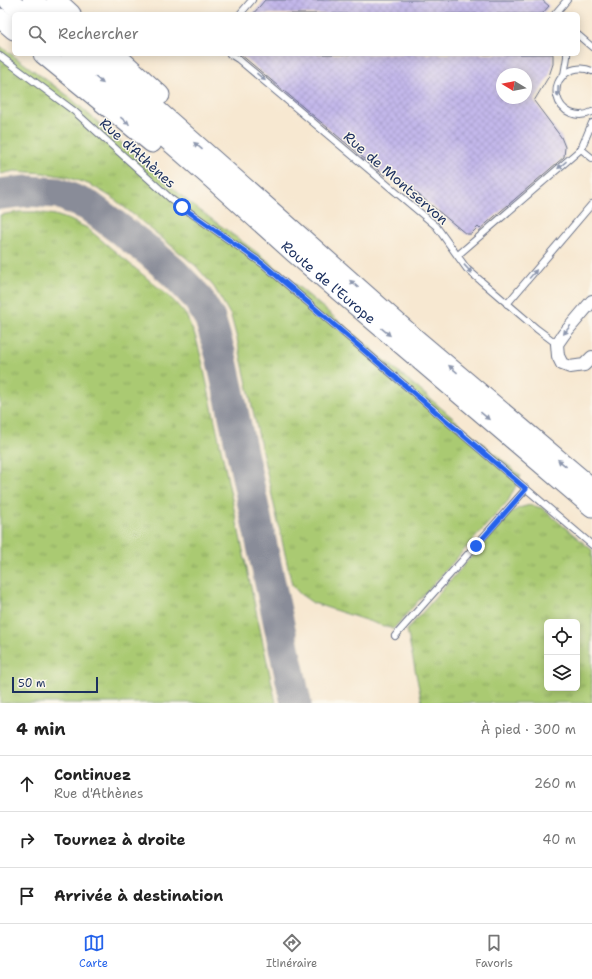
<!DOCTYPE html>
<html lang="fr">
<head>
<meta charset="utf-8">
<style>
  :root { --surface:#fff; --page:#f6f6f6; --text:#222; --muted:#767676; --line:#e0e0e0; --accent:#2563eb }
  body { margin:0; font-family:"Shantell Sans",sans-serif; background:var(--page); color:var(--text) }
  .controls { position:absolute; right:12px; bottom:12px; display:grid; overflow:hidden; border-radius:6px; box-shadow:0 2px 10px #0003 }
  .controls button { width:36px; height:36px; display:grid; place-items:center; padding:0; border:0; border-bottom:1px solid var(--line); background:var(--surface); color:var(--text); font:20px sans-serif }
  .compass { position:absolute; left:496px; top:68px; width:36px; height:36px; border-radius:50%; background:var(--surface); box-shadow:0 2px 10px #0003; rotate:280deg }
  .scale { position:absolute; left:12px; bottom:10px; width:86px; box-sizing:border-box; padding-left:4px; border:2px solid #1b2f5e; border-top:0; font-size:11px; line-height:14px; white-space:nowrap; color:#1b2f5e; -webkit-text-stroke:3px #fbf7ec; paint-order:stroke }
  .stop { position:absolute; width:12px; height:12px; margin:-9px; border:3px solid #2563eb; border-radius:50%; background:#fff }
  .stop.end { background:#2563eb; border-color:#fff; box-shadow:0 1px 4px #0008 }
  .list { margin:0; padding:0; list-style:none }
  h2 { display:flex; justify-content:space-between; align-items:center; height:52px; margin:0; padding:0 16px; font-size:17px }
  h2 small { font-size:13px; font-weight:400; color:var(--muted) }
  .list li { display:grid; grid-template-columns:26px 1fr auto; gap:12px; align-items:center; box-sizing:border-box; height:56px; padding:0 16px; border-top:1px solid var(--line) }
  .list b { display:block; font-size:15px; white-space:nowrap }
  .list p { margin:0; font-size:13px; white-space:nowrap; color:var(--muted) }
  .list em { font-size:13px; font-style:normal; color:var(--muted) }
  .icon { flex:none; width:22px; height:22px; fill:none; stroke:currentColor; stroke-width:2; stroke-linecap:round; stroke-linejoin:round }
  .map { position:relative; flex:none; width:592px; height:703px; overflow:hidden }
  .search { position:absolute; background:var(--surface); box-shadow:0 2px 10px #0003; left:12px; right:12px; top:12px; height:44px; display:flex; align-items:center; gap:10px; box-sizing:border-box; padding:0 14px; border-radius:6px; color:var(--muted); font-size:15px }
  .sheet { height:220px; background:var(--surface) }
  nav { display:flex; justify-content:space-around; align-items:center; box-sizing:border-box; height:56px; border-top:1px solid var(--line); background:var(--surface); font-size:11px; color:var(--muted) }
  nav a { display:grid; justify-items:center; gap:2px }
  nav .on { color:var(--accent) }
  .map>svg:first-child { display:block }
  .grass { fill:url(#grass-tufts); stroke:#627c68; fill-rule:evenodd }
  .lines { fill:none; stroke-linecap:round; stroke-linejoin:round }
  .taxiway { stroke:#898c98; stroke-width:31 }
  .building { fill:url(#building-cross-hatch); fill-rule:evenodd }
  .lane-casing { stroke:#687086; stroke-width:8 }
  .street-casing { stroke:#687086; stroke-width:14 }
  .primary-casing { stroke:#687086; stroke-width:21 }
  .lane { stroke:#fff; stroke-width:6 }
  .street { stroke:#fff; stroke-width:12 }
  .primary { stroke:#fff; stroke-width:19 }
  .oneway { fill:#8d97ae }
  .route { stroke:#2563eb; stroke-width:5 }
  .labels { text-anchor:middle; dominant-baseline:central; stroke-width:3; stroke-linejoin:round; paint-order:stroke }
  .street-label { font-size:14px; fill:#1b2f5e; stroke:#fbf7ec }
</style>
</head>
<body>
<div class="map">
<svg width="592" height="703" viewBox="0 0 592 703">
  <defs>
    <pattern id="grass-tufts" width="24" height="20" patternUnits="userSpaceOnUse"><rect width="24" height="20" fill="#aaca72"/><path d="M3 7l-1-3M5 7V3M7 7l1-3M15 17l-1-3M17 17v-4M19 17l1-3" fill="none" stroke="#8aa461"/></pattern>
    <pattern id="building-cross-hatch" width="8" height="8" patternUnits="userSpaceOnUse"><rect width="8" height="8" fill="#c3b8ea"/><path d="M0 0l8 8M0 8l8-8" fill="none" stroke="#a79ecb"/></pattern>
  </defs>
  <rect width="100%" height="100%" fill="#fbf7ec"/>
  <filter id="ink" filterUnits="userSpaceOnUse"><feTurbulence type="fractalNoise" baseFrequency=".025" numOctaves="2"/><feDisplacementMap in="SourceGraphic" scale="8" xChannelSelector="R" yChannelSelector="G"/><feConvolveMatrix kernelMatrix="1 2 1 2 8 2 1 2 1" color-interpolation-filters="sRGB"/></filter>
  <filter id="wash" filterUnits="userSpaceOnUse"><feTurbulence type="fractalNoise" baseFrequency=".012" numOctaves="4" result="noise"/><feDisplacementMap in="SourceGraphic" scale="16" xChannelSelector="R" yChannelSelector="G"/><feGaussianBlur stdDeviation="0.9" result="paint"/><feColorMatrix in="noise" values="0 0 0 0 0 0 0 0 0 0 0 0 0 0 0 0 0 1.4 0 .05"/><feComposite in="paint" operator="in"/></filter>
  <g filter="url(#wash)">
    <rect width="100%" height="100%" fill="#f7e8d1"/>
    <!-- grass -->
    <g class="grass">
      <path d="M0 46 67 95 190 203 267 260 521 476 508 501 393 629 313 603 300 594 292 585 237 339 231 316 214 287 196 266 113 198 91 185 67 177 44 173 15 171 0 174Z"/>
      <path d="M19 212H36L55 215 70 220 87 228 173 300 186 315 196 338 202 361 276 703H0V215Z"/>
      <path d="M530 505 542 508 592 550V703H422L407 630 509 514 519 508ZM547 622H577V688H547Z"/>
    </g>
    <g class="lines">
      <!-- taxiway -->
      <path class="taxiway" d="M0 194 28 191 58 193 89 206 150 252 174 273 197 297 210 319 221 356 296 703"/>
    </g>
    <g id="blocks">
      <!-- building -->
      <g class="building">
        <path d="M265 0H542L549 6 542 14H253Z"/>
        <path d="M240 54H553V64L549 76 534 101 561 137 565 147 564 157 480 229 478 227 471 234H466L390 171 385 176ZM502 74H526V98H502Z"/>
      </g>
    </g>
  </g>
  <g filter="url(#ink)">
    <use href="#blocks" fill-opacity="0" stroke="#687086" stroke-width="1"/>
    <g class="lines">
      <!-- lane casing -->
      <g class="lane-casing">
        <g id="lane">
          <path d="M240 14 252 0"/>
          <path d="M555 14 567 0"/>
          <path d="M578 35 592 47"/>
          <path d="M230 54 238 59 436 226 467 269 537 329 557 344"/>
          <path d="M0 56 74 111 171 199 263 264 592 545"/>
          <path d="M592 71C574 63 553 76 557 96 561 113 578 119 592 112"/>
          <path d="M564 75 567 57V54"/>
          <path d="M581 149 592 158"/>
          <path d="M458 255 581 149 592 123"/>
          <path d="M507 304 592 204"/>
          <path d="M395 636 526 489"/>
        </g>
      </g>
      <!-- street casing -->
      <g class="street-casing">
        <path id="street" d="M592 301 564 334 557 344 558 356 562 364 570 367 584 365 592 357"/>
      </g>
      <!-- primary casing -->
      <g class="primary-casing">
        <g id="primary">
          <path d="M8 0 24 14"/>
          <path d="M32 0 48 14"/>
          <path d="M56 0 71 14"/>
          <path d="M0 18 14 30"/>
          <path d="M43 54 152 143"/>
          <path id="s1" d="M70 54 211 178 293 252 592 507"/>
          <path d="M94 54 415 338 592 488"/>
          <path d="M115 54 160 95"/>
        </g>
      </g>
      <!-- lane -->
      <use href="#lane" class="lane"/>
      <!-- street -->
      <use href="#street" class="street"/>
      <!-- primary -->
      <use href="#primary" class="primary"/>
    </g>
    <!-- one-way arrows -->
    <defs><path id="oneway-solid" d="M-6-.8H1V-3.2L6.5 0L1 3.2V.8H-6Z"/></defs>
    <g class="oneway">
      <use href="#oneway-solid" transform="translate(261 77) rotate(40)"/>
      <use href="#oneway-solid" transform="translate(99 80) rotate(41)"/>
      <use href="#oneway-solid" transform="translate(558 91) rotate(92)"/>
      <use href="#oneway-solid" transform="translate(125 121) rotate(39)"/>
      <use href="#oneway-solid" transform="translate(198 146) rotate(-139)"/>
      <use href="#oneway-solid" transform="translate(562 165) rotate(139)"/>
      <use href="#oneway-solid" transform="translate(468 269) rotate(47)"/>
      <use href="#oneway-solid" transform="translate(533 274) rotate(-50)"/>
      <use href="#oneway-solid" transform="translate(354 284) rotate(-139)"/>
      <use href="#oneway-solid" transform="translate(567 330) rotate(129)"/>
      <use href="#oneway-solid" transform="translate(386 332) rotate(40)"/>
      <use href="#oneway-solid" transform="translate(453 369) rotate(-140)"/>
      <use href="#oneway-solid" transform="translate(485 416) rotate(40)"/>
      <use href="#oneway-solid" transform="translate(562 463) rotate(-140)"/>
    </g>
  </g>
  <g class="lines" filter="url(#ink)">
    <!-- route -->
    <path class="route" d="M182 207 263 264 526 489 476 546"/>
  </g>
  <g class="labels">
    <!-- street labels -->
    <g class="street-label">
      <text transform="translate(138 153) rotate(42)">Rue d'Athènes</text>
      <text transform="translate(396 178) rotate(41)">Rue de Montservon</text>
      <text stroke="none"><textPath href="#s1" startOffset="345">Route de l'Europe</textPath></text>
    </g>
  </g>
</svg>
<div class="controls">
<button><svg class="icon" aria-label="locate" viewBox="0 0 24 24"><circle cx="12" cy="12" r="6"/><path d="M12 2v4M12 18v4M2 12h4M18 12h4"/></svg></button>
<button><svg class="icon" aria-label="layers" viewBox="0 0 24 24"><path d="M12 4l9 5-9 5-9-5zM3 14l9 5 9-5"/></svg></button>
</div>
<svg class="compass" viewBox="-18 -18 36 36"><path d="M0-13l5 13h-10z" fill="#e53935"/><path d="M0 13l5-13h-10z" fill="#767676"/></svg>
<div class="scale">50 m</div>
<div class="stop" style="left:182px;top:207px"></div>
<div class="stop end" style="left:476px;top:546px"></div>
<div class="search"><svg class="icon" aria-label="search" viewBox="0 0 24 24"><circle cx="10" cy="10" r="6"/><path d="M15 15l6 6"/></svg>Rechercher</div>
</div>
<section class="sheet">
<h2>4 min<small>À pied · 300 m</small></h2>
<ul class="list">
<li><svg class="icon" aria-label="ahead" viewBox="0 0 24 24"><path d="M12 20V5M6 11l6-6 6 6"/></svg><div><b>Continuez</b><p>Rue d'Athènes</p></div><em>260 m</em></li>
<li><svg class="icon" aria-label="right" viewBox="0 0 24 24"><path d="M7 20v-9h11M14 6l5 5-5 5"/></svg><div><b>Tournez à droite</b></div><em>40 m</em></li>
<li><svg class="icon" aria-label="arrive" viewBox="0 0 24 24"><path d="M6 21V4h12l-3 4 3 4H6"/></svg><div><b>Arrivée à destination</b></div></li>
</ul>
</section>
<nav>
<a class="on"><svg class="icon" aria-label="map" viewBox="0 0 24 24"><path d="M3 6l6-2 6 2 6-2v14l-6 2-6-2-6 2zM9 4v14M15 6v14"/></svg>Carte</a>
<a><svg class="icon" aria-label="directions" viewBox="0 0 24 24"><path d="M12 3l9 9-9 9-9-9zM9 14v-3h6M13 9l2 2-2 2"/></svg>Itinéraire</a>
<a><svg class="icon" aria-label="saved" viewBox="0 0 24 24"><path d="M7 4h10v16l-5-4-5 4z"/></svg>Favoris</a>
</nav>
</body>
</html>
